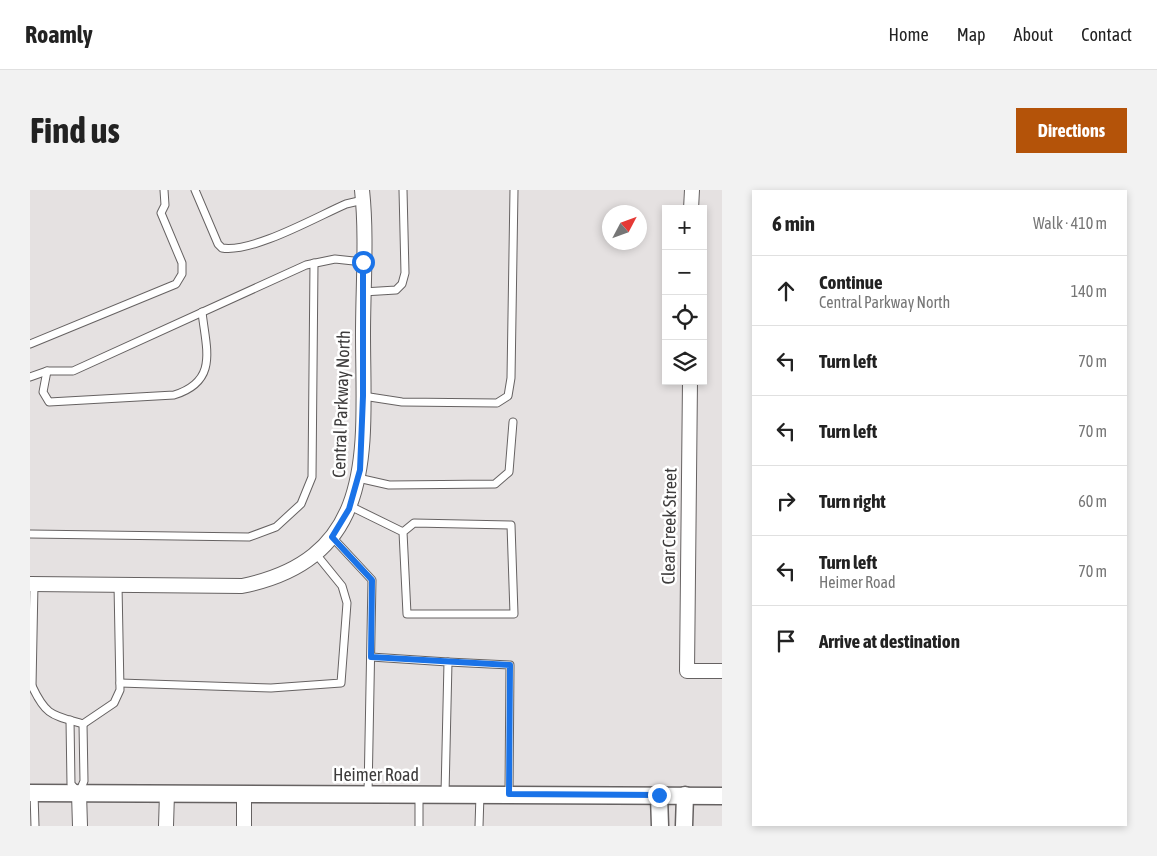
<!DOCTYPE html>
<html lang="en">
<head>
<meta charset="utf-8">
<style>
  :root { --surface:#fff; --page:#f2f2f2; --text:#222; --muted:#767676; --line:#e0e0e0; --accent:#b45309 }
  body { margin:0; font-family:"Asap Condensed",sans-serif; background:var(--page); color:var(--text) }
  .controls { position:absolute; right:15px; top:15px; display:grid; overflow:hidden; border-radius:0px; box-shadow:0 2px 8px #0003 }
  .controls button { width:45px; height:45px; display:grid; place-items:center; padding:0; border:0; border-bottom:1px solid var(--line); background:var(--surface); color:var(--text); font:25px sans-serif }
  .compass { position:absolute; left:572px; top:15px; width:45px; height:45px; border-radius:50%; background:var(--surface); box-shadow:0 2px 8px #0003; rotate:49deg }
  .stop { position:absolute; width:15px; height:15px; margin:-11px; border:4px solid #1a73e8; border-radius:50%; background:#fff }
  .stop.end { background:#1a73e8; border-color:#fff; box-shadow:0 1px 5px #0008 }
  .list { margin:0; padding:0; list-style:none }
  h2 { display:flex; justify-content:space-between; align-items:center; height:65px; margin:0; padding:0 20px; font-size:21px }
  h2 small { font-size:16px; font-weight:400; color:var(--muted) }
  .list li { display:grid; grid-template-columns:32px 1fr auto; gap:15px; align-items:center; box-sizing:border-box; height:70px; padding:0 20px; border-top:1px solid var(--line) }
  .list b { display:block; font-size:19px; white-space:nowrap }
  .list p { margin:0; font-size:16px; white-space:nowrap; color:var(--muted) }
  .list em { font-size:16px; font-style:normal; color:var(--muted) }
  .icon { flex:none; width:28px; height:28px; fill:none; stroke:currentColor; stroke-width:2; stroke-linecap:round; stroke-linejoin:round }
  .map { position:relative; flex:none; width:692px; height:636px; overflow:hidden; border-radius:0px }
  header { display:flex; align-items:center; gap:30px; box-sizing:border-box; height:70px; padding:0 25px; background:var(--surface); border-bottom:1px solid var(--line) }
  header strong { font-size:24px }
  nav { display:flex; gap:28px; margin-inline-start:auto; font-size:18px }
  .intro { display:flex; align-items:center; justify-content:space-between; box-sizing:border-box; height:120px; padding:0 30px }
  h1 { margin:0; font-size:35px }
  .button { padding:12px 22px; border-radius:0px; background:var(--accent); color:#fff; font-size:18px; font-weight:700 }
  main { display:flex; gap:30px; padding:0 30px }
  aside { flex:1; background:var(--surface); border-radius:0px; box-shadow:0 2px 8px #0003 }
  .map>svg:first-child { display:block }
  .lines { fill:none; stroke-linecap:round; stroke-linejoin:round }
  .service-casing { stroke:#666262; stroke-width:9 }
  .minor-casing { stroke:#666262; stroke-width:16 }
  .tertiary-casing { stroke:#666262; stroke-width:19 }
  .service { stroke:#fff; stroke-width:7 }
  .minor { stroke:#fff; stroke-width:14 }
  .tertiary { stroke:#fff; stroke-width:16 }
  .route { stroke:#1a73e8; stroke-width:6 }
  .labels { text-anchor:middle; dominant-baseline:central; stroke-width:5; stroke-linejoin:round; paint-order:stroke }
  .street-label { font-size:18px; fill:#3e3c3c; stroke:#fff }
</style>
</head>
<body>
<header>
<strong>Roamly</strong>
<nav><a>Home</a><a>Map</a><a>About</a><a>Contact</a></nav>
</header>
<div class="intro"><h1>Find us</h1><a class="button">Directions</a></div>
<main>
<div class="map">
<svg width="692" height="636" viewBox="0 0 692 636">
  <rect width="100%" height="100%" fill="#e5e1e1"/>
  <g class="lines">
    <!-- service casing -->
    <g class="service-casing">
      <g id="service">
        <path d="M165 0 188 54 192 58C223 63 286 27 316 14L333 10"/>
        <path d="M333 102 366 100 372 94 375 83 373 0"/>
        <path d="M0 154 146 94 152 84V73L131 23 135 15 134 0"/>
        <path d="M17 181 13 202 19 212 144 205C189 191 176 159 172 122"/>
        <path d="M0 187 17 181H43L276 75 305 69 333 72"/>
        <path d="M333 206 372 212 467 213 478 206 481 188 484 0"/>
        <path d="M328 288 359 295 465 294 479 282 483 232"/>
        <path d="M320 316 373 342 384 333 481 335 484 424H377L373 342"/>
        <path d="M0 344 219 347 246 337 271 314 282 287 284 73"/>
        <path d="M302 347 342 390 338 604"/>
        <path d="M341 467 418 472 415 604"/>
        <path d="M418 472 480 475 479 604"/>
        <path d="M90 493 241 498 311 493 317 413 312 396 286 364"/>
        <path d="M0 496H2L4 394"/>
        <path d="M2 496C16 526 22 525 53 534L84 513 90 500 88 395"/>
        <path d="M40 530 41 594 49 603 54 591 53 534"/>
        <path d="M4 603 5 636"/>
        <path d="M389 636V604"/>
        <path d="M449 636 450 605"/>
      </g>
    </g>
    <!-- minor casing -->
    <g class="minor-casing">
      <g id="minor">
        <path d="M661 19 662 0"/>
        <path d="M660 191 657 481H692"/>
        <path d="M0 394 212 396C350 368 333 256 333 144 333 98 337 45 332 0"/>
        <path d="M49 603 50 636"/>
        <path d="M136 636 137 603"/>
        <path d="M214 636V603"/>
      </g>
    </g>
    <!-- tertiary casing -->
    <g class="tertiary-casing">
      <g id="tertiary">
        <path d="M0 603 692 606"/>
        <path d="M629 605 630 636"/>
        <path d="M654 636 655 605"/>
      </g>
    </g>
    <!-- service -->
    <use href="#service" class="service"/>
    <!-- minor -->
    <use href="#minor" class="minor"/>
    <!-- tertiary -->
    <use href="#tertiary" class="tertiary"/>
  </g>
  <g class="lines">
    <!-- route -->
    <path class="route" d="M333 72V206L330 280 319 319 302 347 342 390 341 467 480 475 479 604 629 605"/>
  </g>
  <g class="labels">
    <!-- street labels -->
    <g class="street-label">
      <text transform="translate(311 214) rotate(-88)">Central Parkway North</text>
      <text transform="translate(639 336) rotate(-89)">Clear Creek Street</text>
      <text x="346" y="584">Heimer Road</text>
    </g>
  </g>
</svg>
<div class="controls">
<button>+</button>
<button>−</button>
<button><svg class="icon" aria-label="locate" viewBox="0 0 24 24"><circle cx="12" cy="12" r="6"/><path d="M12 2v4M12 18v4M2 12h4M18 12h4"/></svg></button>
<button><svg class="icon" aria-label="layers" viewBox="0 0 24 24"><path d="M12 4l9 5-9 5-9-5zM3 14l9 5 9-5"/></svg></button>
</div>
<svg class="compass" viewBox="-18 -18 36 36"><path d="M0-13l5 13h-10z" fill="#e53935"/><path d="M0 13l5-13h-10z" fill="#767676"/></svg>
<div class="stop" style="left:333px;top:72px"></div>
<div class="stop end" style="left:629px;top:605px"></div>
</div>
<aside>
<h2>6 min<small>Walk · 410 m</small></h2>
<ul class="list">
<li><svg class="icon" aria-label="ahead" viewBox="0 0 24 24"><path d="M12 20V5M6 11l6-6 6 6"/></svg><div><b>Continue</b><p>Central Parkway North</p></div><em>140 m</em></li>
<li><svg class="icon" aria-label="left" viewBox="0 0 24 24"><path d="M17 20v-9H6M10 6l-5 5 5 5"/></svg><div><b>Turn left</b></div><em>70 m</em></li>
<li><svg class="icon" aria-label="left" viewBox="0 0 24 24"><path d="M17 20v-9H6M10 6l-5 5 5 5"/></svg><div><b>Turn left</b></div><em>70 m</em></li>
<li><svg class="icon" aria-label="right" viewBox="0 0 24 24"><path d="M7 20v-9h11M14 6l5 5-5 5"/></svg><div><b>Turn right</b></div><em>60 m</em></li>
<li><svg class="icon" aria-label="left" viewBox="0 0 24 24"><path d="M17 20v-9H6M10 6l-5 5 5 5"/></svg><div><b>Turn left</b><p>Heimer Road</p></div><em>70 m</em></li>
<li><svg class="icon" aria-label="arrive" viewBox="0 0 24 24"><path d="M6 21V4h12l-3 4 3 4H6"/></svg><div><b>Arrive at destination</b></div></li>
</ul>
</aside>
</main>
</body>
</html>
